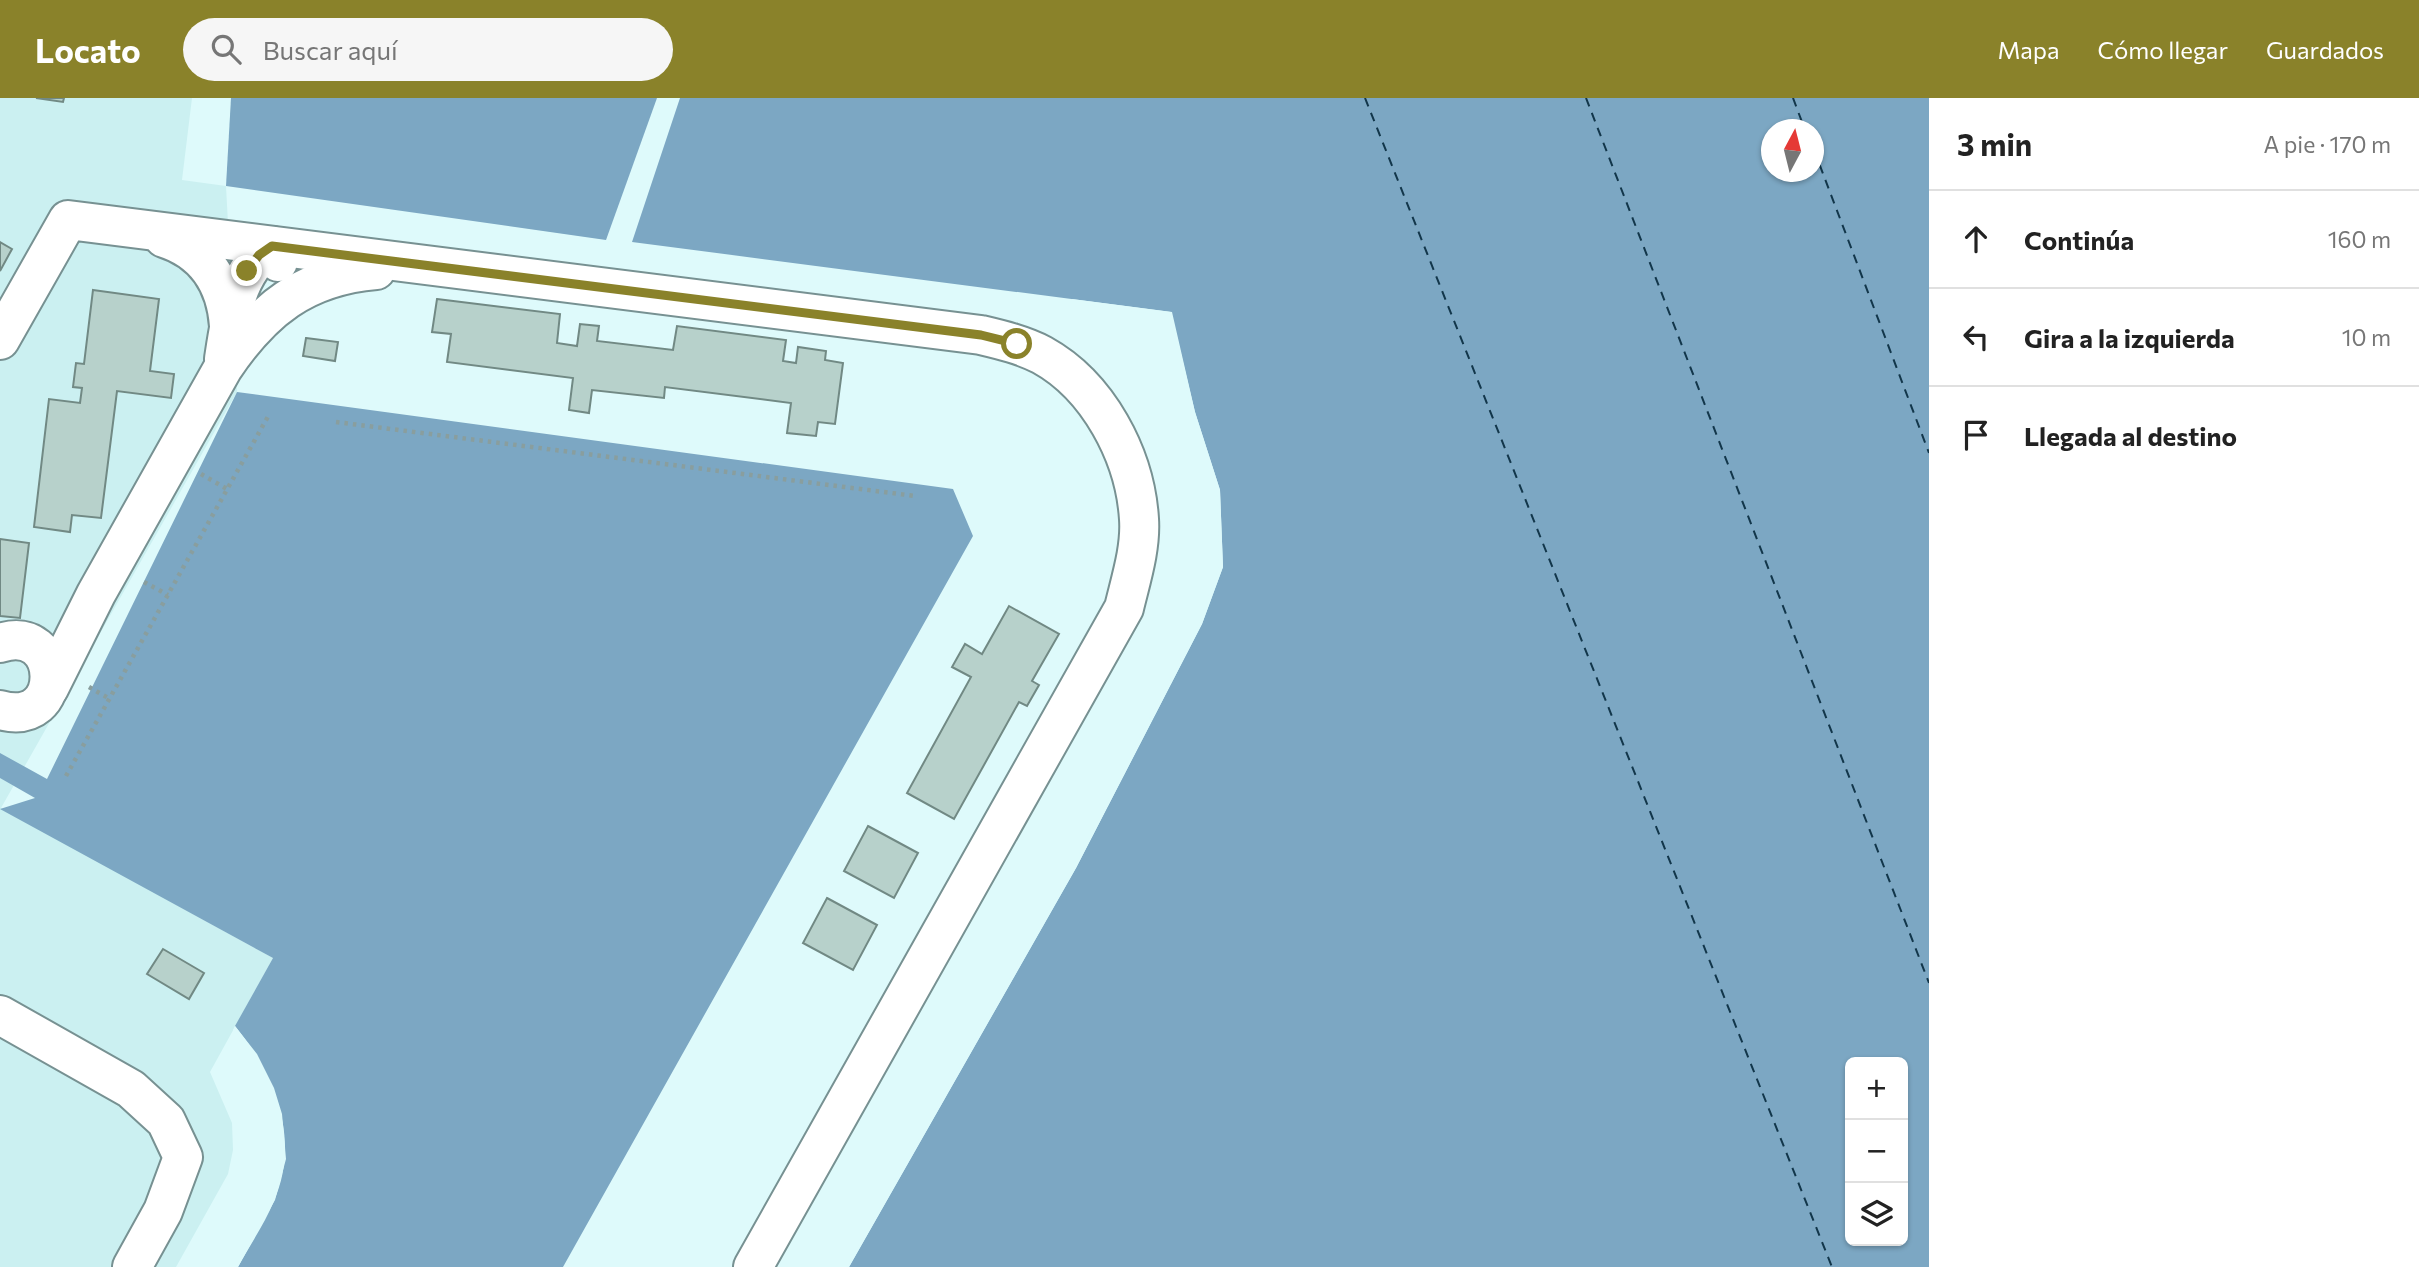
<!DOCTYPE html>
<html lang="es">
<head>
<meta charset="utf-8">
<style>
  :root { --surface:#fff; --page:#f6f6f6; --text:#222; --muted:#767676; --line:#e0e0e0; --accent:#8a822a }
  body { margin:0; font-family:Commissioner,sans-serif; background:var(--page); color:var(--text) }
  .controls { position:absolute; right:21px; bottom:21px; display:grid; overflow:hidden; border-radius:10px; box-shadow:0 2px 5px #0004 }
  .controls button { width:63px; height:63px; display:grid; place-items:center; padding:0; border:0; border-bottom:2px solid var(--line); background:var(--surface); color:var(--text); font:35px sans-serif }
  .compass { position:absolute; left:1761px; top:21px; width:63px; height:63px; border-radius:50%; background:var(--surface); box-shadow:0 2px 5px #0004; rotate:7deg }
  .stop { position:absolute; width:21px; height:21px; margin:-16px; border:5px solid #8a822a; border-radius:50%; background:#fff }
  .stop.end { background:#8a822a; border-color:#fff; box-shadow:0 2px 7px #0008 }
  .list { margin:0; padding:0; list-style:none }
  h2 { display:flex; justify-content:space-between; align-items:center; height:91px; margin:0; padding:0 28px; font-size:30px }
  h2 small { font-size:23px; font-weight:400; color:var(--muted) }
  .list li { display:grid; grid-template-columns:46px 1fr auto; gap:21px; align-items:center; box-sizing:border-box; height:98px; padding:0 28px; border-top:2px solid var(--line) }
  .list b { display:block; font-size:26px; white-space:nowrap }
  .list em { font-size:23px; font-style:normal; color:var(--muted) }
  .icon { flex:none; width:38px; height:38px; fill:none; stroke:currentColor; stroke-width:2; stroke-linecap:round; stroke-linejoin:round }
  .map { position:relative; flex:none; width:1929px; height:1169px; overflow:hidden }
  header { display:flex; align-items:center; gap:42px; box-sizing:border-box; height:98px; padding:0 35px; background:var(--accent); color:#fff }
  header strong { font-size:33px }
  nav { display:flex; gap:38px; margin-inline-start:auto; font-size:24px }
  .search { width:490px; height:63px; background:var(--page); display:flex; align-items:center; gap:18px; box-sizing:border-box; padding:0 24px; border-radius:38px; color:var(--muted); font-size:26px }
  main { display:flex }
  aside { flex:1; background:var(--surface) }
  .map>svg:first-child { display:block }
  .built { fill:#cbf0f1 }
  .water { fill:#7ca7c3; fill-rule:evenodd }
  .pier { fill:#defafb }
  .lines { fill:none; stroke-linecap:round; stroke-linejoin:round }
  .ferry { stroke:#12364a; stroke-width:2; stroke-dasharray:9 7; stroke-linecap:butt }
  .building { fill:#b7d1cb; stroke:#718984; stroke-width:2 }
  .minor-casing { stroke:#779192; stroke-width:42 }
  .path { stroke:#899e9e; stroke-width:4.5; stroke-dasharray:3.5 5; stroke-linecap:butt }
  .minor { stroke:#fff; stroke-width:38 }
  .route { stroke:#8a822a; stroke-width:9 }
</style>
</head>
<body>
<header>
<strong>Locato</strong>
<div class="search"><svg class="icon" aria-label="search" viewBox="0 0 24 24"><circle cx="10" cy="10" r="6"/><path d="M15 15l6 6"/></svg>Buscar aquí</div>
<nav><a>Mapa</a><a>Cómo llegar</a><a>Guardados</a></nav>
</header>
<main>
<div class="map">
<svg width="1929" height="1169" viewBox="0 0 1929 1169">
  <rect width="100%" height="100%" fill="#defafb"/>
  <!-- built -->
  <path class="built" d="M0 0H192L182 82 226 88 237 294 1 710 273 860 210 974 232 1025 233 1052 228 1076 176 1169H0Z"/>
  <!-- water -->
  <g class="water">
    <path d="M231 0H657L606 142 226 88Z"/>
    <path d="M680 0H1929V1169H849L1076 770 1202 526 1223 469 1220 392 1195 314 1171 214 632 144ZM1772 32H1814V74H1772ZM1850 964H1903V1143H1850Z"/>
    <path d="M237 294 953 391 973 438 563 1169H238C250 1147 265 1125 274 1103 301 1040 275 978 235 928L273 860 0 711 35 700 0 680V655L47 681Z"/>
  </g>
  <!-- pier -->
  <g class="pier">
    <path d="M1072 201 1172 214 1195 314 1220 392 1223 469 1202 526 1076 770 849 1169H846L1073 768 1199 525 1219 469 1217 393 1192 315 1169 218 1071 205Z"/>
    <path d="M235 928 257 956 274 990 282 1016 286 1061 275 1102 238 1169 235 1168 271 1101 283 1061 279 1017 271 991 254 958 233 932Z"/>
  </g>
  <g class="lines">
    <!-- ferry -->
    <g class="ferry">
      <path d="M1365 0 1832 1169"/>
      <path d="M1586 0 1929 885"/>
      <path d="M1793 0 1805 32"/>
      <path d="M1814 52 1929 355"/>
    </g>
  </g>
  <!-- building -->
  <g class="building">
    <path d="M36 0H64L63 4Z"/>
    <path d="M0 144 12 151 0 173Z"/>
    <path d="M93 192 159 201 150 273 174 276 171 300 117 293 101 420 72 417 70 434 34 429 49 301 80 305 82 290 73 289 76 265 84 266Z"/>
    <path d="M437 201 560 216 557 245 577 248 580 226 599 228 597 243 673 252 677 228 786 242 783 263 796 265 798 249 826 253 825 262 843 265 835 326 818 324 816 338 787 335 791 305 665 289 664 300 592 292 589 315 569 312 573 280 447 264 451 236 432 234Z"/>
    <path d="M306 240 338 244 335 263 303 258Z"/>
    <path d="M0 441 29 445 20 520 0 518Z"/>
    <path d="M1009 508 1059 536 1032 583 1039 587 1027 608 1019 604 954 721 907 695 971 579 952 569 965 546 982 556Z"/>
    <path d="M868 728 918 755 894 800 844 773Z"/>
    <path d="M827 800 877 827 853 872 803 845Z"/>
    <path d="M163 851 204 875 189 901 147 876Z"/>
  </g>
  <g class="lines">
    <!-- minor casing -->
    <g class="minor-casing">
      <g id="minor">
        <path d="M164 140C205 153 226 186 229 228"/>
        <path d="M0 242 68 122 981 237C1002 242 1023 247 1042 257 1098 288 1135 357 1139 421 1141 450 1131 481 1124 510L753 1169"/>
        <path d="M224 261C230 220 236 173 272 148L278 164"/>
        <path d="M0 545C64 524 68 631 0 612"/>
        <path d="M49 590 96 496 223 270C262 212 304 178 376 172"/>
        <path d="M0 917 131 991 166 1023 183 1059 163 1113 132 1169"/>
      </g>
    </g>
    <!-- path -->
    <g class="path">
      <path d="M336 324 915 398"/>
      <path d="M201 376 227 391"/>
      <path d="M144 484 168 497"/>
      <path d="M89 589 110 601"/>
      <path d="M66 678 270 315"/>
    </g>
    <!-- minor -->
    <use href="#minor" class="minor"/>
  </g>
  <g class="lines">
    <!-- route -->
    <path class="route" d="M247 173 259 157 272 148 981 237 1017 246"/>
  </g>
</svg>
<div class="controls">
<button>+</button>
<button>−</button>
<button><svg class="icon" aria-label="layers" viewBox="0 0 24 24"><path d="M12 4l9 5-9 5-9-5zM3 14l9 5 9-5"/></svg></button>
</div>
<svg class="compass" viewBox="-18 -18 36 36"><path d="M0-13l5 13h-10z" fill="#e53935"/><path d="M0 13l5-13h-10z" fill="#767676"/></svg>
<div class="stop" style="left:1017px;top:246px"></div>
<div class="stop end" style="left:247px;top:173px"></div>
</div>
<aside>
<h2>3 min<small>A pie · 170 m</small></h2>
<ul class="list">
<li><svg class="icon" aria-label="ahead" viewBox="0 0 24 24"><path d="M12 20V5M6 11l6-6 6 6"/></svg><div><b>Continúa</b></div><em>160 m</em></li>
<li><svg class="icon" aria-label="left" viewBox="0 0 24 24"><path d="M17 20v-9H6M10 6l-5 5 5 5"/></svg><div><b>Gira a la izquierda</b></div><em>10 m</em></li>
<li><svg class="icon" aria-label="arrive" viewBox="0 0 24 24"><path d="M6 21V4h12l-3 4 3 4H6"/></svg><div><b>Llegada al destino</b></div></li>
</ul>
</aside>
</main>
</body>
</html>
